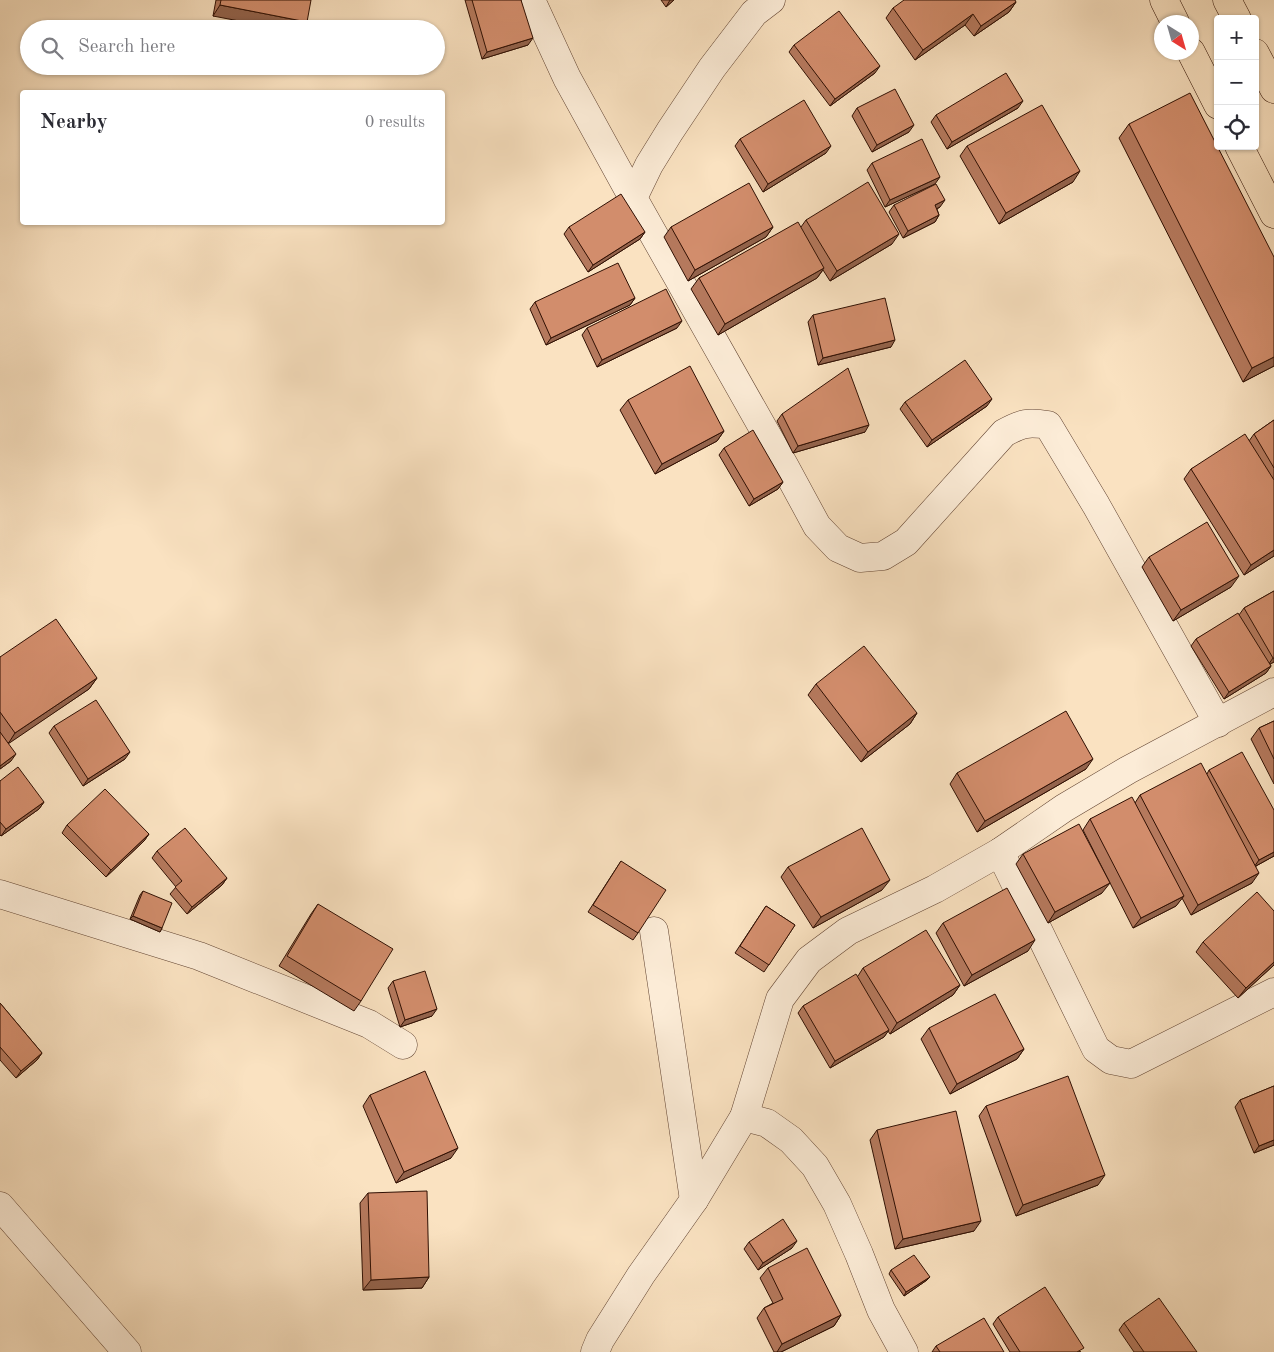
<!DOCTYPE html>
<html lang="en">
<head>
<meta charset="utf-8">
<style>
  :root { --surface:#fff; --page:#f7f7f7; --text:#2b2b33; --muted:#7c7c81; --line:#e1e1e2 }
  body { margin:0; font-family:"Old Standard TT",serif; background:var(--page); color:var(--text) }
  .controls { position:absolute; right:15px; top:15px; display:grid; overflow:hidden; border-radius:5px; box-shadow:0 1px 4px #0004 }
  .controls button { width:45px; height:45px; display:grid; place-items:center; padding:0; border:0; border-bottom:1px solid var(--line); background:var(--surface); color:var(--text); font:25px sans-serif }
  .compass { position:absolute; left:1154px; top:15px; width:45px; height:45px; border-radius:50%; background:var(--surface); box-shadow:0 1px 4px #0004; rotate:143deg }
  .list { margin:0; padding:0; list-style:none }
  h2 { display:flex; justify-content:space-between; align-items:center; height:65px; margin:0; padding:0 20px; font-size:21px }
  h2 small { font-size:16px; font-weight:400; color:var(--muted) }
  .icon { flex:none; width:28px; height:28px; fill:none; stroke:currentColor; stroke-width:2; stroke-linecap:round; stroke-linejoin:round }
  .map { position:relative; flex:none; width:1274px; height:1352px; overflow:hidden }
  .search { position:absolute; background:var(--surface); box-shadow:0 1px 4px #0004; left:20px; top:20px; width:425px; height:55px; display:flex; align-items:center; gap:12px; box-sizing:border-box; padding:0 18px; border-radius:28px; color:var(--muted); font-size:19px }
  .panel { position:absolute; background:var(--surface); box-shadow:0 1px 4px #0004; left:20px; top:90px; width:425px; height:135px; border-radius:5px }
  .map>svg:first-child { display:block }
  .lines { fill:none; stroke-linecap:round; stroke-linejoin:round }
  .minor-casing { stroke:#624432; stroke-width:29 }
  .trunk-casing { stroke:#301003; stroke-width:29 }
  .minor { stroke:#fcecd7; stroke-width:28 }
  .trunk { stroke:#fae2c1; stroke-width:28 }
  .wall { fill:#b5795d; stroke:#301003 }
  .shaded-wall { fill:#93634c; stroke:#301003 }
  .building { fill:#d28d6c; stroke:#301003 }
</style>
</head>
<body>
<div class="map">
<svg width="1274" height="1352" viewBox="0 0 1274 1352">
  <rect width="100%" height="100%" fill="#fae2c1"/>
  <filter id="stains"><feTurbulence type="fractalNoise" baseFrequency=".004" numOctaves="4"/><feColorMatrix values="0 0 0 0 .2 0 0 0 0 .09 0 0 0 0 .02 0 0 0 .5 -.17"/></filter>
  <radialGradient id="worn" r=".72"><stop offset=".6" stop-color="#630" stop-opacity="0"/><stop offset="1" stop-color="#630" stop-opacity=".3"/></radialGradient>
  <g class="lines">
    <!-- minor casing -->
    <g class="minor-casing">
      <g id="minor">
        <path d="M531 0 567 78 633 198"/>
        <path d="M771 0 754 13 712 68 670 131 649 165 633 198 785 467 817 526 838 548 860 558 883 556 906 542 1004 433C1022 423 1028 422 1048 425L1096 505 1218 723"/>
        <path d="M1000 852 1096 1049 1111 1060 1131 1064 1274 992"/>
        <path d="M0 894 199 956 369 1024 403 1045"/>
        <path d="M654 931 694 1200"/>
        <path d="M744 1117 767 1123 791 1140 815 1166 837 1204 859 1254 881 1310 904 1352"/>
        <path d="M0 1206 127 1352"/>
        <path d="M595 1352 600 1340 641 1275 694 1200 744 1117 780 999 809 960 848 931 935 889 1000 852 1064 808 1128 770 1274 692"/>
      </g>
    </g>
    <!-- trunk casing -->
    <g class="trunk-casing">
      <g id="trunk">
        <path d="M1164 0 1175 22"/>
        <path d="M1227 0 1237 19"/>
        <path d="M1191 52 1218 105"/>
        <path d="M1255 53 1274 89"/>
        <path d="M1239 146 1274 214"/>
      </g>
    </g>
    <!-- minor -->
    <use href="#minor" class="minor"/>
    <!-- trunk -->
    <use href="#trunk" class="trunk"/>
  </g>
  <!-- wall -->
  <g class="wall">
    <path d="M216 0H311L213 16Z"/>
    <path d="M465 0H521L528 45 482 59Z"/>
    <path d="M661 0H674L666 7Z"/>
    <path d="M1016 2 1009 12 974 36 965 25 915 60 886 18 893 8Z"/>
    <path d="M794 45 875 73 830 106 789 52Z"/>
    <path d="M857 108 909 132 872 152 852 116Z"/>
    <path d="M1018 108 947 149 931 122 936 115Z"/>
    <path d="M1129 124 1274 257V366L1243 382 1119 138Z"/>
    <path d="M740 139 826 153 763 192 735 146Z"/>
    <path d="M967 146 1073 182 999 224 960 156Z"/>
    <path d="M872 163 935 184 885 207 867 170Z"/>
    <path d="M894 205 940 207 937 209 939 215 935 222 903 238 889 212Z"/>
    <path d="M806 220 892 244 830 281 823 270 817 278 718 335 691 289 699 278 801 227Z"/>
    <path d="M569 227 645 232 640 239 588 272 564 234Z"/>
    <path d="M671 227H773L766 237 688 281 664 237Z"/>
    <path d="M635 298 630 305 546 345 530 309 535 302Z"/>
    <path d="M813 315 891 347 818 365 808 322Z"/>
    <path d="M587 328H677L597 367 582 335Z"/>
    <path d="M628 400 724 431 717 441 655 474 620 410Z"/>
    <path d="M905 402 987 406 927 447 900 409Z"/>
    <path d="M782 414 865 432 793 453 777 421Z"/>
    <path d="M1274 420V556L1244 575 1184 479 1191 469 1249 441 1254 434Z"/>
    <path d="M724 448 783 482 778 489 749 506 719 455Z"/>
    <path d="M1149 557 1231 587 1173 621 1142 567Z"/>
    <path d="M1274 591V662L1270 664 1271 666 1266 673 1224 699 1191 646 1196 639 1239 615 1244 608Z"/>
    <path d="M0 657 97 678 89 689 8 743 11 761 0 769Z"/>
    <path d="M816 684 917 713 910 724 861 762 808 695Z"/>
    <path d="M1274 721V784L1251 739 1259 728Z"/>
    <path d="M54 726 125 759 83 786 49 733Z"/>
    <path d="M1086 769 977 832 950 784 957 773Z"/>
    <path d="M1209 770 1274 810V856L1256 866 1252 883 1191 915 1182 898 1176 906 1133 928 1083 830 1090 819 1135 803 1140 795 1207 774Z"/>
    <path d="M0 781 44 802 39 809 1 836 0 835Z"/>
    <path d="M67 825 149 834 144 841 106 877 62 833Z"/>
    <path d="M157 851 227 878 222 885 187 914 170 894 176 887 152 858Z"/>
    <path d="M1023 854 1102 893 1048 923 1016 864Z"/>
    <path d="M621 861 638 933 633 940 588 912Z"/>
    <path d="M788 867 882 890 813 928 781 877Z"/>
    <path d="M143 891 162 928 160 932 130 919 140 895Z"/>
    <path d="M318 904 361 1001 354 1011 279 966 311 914Z"/>
    <path d="M766 906 795 925 764 972 735 953Z"/>
    <path d="M943 923 1028 951 964 986 936 933Z"/>
    <path d="M1203 942 1274 965 1238 998 1196 952Z"/>
    <path d="M863 968 960 985 953 995 890 1034 888 1031 884 1037 830 1068 798 1013 803 1006 858 976Z"/>
    <path d="M393 981 432 1016 400 1027 388 988Z"/>
    <path d="M0 1003 42 1053 37 1060 16 1078 0 1060Z"/>
    <path d="M929 1028 1024 1049 1017 1059 950 1094 921 1039Z"/>
    <path d="M1274 1086V1145L1254 1153 1235 1107 1240 1100Z"/>
    <path d="M370 1095 451 1158 396 1183 363 1106Z"/>
    <path d="M986 1106 1098 1185 1016 1216 979 1116Z"/>
    <path d="M877 1130 974 1231 895 1249 870 1140Z"/>
    <path d="M368 1193 429 1277 422 1288 363 1290 360 1203Z"/>
    <path d="M749 1242 792 1248 758 1270 744 1249Z"/>
    <path d="M768 1268 841 1315 834 1326 781 1352H774L757 1318 764 1308 773 1303 760 1278Z"/>
    <path d="M891 1270 927 1280 904 1296 889 1274Z"/>
    <path d="M998 1317 1081 1352H1010L993 1324Z"/>
    <path d="M1124 1323 1197 1352H1134L1119 1330Z"/>
    <path d="M936 1346 1004 1352H932Z"/>
  </g>
  <!-- shaded-wall -->
  <g class="shaded-wall">
    <path d="M670 0H674L666 7Z"/>
    <path d="M1016 2 1009 12 974 36 981 26Z"/>
    <path d="M220 5 307 22 302 29H281L213 16Z"/>
    <path d="M973 14 965 25 915 60 923 50Z"/>
    <path d="M533 38 528 45 482 59 487 52Z"/>
    <path d="M880 66 875 73 830 106 835 99Z"/>
    <path d="M1023 101 1018 108 947 149 952 142Z"/>
    <path d="M914 125 909 132 872 152 877 145Z"/>
    <path d="M831 146 826 153 763 192 768 184Z"/>
    <path d="M1080 171 1073 182 999 224 1006 213Z"/>
    <path d="M940 177 935 184 885 207 890 200Z"/>
    <path d="M945 200 940 207 930 212 935 205Z"/>
    <path d="M939 215 935 222 903 238 908 231Z"/>
    <path d="M773 227 766 237 688 281 695 270Z"/>
    <path d="M645 232 640 239 588 272 593 265Z"/>
    <path d="M899 234 892 244 830 281 837 271Z"/>
    <path d="M824 268 817 278 718 335 725 324Z"/>
    <path d="M635 298 630 305 546 345 551 338Z"/>
    <path d="M682 321 677 328 597 367 602 360Z"/>
    <path d="M895 340 891 347 818 365 823 358Z"/>
    <path d="M1274 357V366L1243 382 1252 368Z"/>
    <path d="M992 399 987 406 927 447 932 440Z"/>
    <path d="M869 425 865 432 793 453 798 446Z"/>
    <path d="M724 431 717 441 655 474 662 464Z"/>
    <path d="M783 482 778 489 749 506 754 499Z"/>
    <path d="M1274 550V556L1244 575 1251 565Z"/>
    <path d="M1239 576 1231 587 1173 621 1181 610Z"/>
    <path d="M1274 658V662L1268 665 1273 658Z"/>
    <path d="M1271 666 1266 673 1224 699 1229 692Z"/>
    <path d="M97 678 89 689 8 744 15 733Z"/>
    <path d="M917 713 910 724 861 762 868 752Z"/>
    <path d="M130 752 125 759 83 786 88 779Z"/>
    <path d="M16 754 11 761 0 769V766Z"/>
    <path d="M1093 759 1086 769 977 832 985 821Z"/>
    <path d="M44 802 39 809 1 836 6 829Z"/>
    <path d="M149 834 144 841 106 877 111 870Z"/>
    <path d="M1274 852V856L1254 867 1259 860Z"/>
    <path d="M1259 873 1252 883 1191 915 1198 905Z"/>
    <path d="M227 878 222 885 187 914 192 907Z"/>
    <path d="M890 880 882 890 813 928 821 917Z"/>
    <path d="M1110 883 1102 893 1048 923 1055 912Z"/>
    <path d="M1184 896 1176 906 1133 928 1141 918Z"/>
    <path d="M133 916 162 928 160 932 130 919Z"/>
    <path d="M1035 940 1028 951 964 986 972 975Z"/>
    <path d="M1274 962V965L1238 998 1246 988Z"/>
    <path d="M960 985 953 995 890 1034 897 1023Z"/>
    <path d="M437 1009 432 1016 400 1027 405 1020Z"/>
    <path d="M889 1030 884 1037 830 1068 835 1061Z"/>
    <path d="M1024 1049 1017 1059 950 1094 957 1084Z"/>
    <path d="M42 1053 37 1060 16 1078 21 1071Z"/>
    <path d="M1274 1140V1145L1254 1153 1259 1146Z"/>
    <path d="M458 1148 451 1158 396 1183 404 1172Z"/>
    <path d="M1105 1175 1098 1185 1016 1216 1023 1205Z"/>
    <path d="M981 1221 974 1231 895 1249 903 1239Z"/>
    <path d="M797 1241 792 1248 758 1270 763 1263Z"/>
    <path d="M429 1277 422 1288 363 1290 371 1280Z"/>
    <path d="M930 1277 927 1280 904 1296 906 1292Z"/>
    <path d="M841 1315 834 1326 781 1352H777L782 1344Z"/>
  </g>
  <!-- building -->
  <g class="building">
    <path d="M221 0H311L307 22 220 5Z"/>
    <path d="M472 0H521L533 38 487 52Z"/>
    <path d="M904 0H1015L1016 2 981 26 973 14 923 50 893 8Z"/>
    <path d="M839 11 880 66 835 99 794 45Z"/>
    <path d="M1006 73 1023 101 952 142 936 115Z"/>
    <path d="M895 89 914 125 877 145 857 108Z"/>
    <path d="M1190 93 1274 257V357L1252 368 1129 124Z"/>
    <path d="M804 100 831 146 768 184 740 139Z"/>
    <path d="M1042 105 1080 171 1006 213 967 146Z"/>
    <path d="M922 139 940 177 890 200 872 163Z"/>
    <path d="M868 182 899 234 837 271 806 220Z"/>
    <path d="M749 183 773 227 695 270 671 227Z"/>
    <path d="M936 184 945 200 935 205 939 215 908 231 894 205Z"/>
    <path d="M621 194 645 232 593 265 569 227Z"/>
    <path d="M798 222 824 268 725 324 699 278Z"/>
    <path d="M618 263 635 298 551 338 535 302Z"/>
    <path d="M666 289 682 321 602 360 587 328Z"/>
    <path d="M885 298 895 340 823 358 813 315Z"/>
    <path d="M965 360 992 399 932 440 905 402Z"/>
    <path d="M690 366 724 431 662 464 628 400Z"/>
    <path d="M848 368 869 425 798 446 782 414Z"/>
    <path d="M1274 420V468L1254 434Z"/>
    <path d="M753 430 783 482 754 499 724 448Z"/>
    <path d="M1245 434 1274 480V550L1251 565 1191 469Z"/>
    <path d="M1207 522 1239 576 1181 610 1149 557Z"/>
    <path d="M1274 591V658H1273L1244 608Z"/>
    <path d="M1238 613 1271 666 1229 692 1196 639Z"/>
    <path d="M56 619 97 678 15 733 0 712V657Z"/>
    <path d="M864 646 917 713 868 752 816 684Z"/>
    <path d="M96 700 130 752 88 779 54 726Z"/>
    <path d="M1066 711 1093 759 985 821 957 773Z"/>
    <path d="M1274 721V759L1259 728Z"/>
    <path d="M0 732 16 754 0 766Z"/>
    <path d="M1242 752 1274 810V852L1259 860 1209 770Z"/>
    <path d="M1201 763 1259 873 1198 905 1140 795Z"/>
    <path d="M18 767 44 802 6 829 0 822V781Z"/>
    <path d="M105 789 149 834 111 870 67 825Z"/>
    <path d="M1132 797 1184 896 1141 918 1090 819Z"/>
    <path d="M1079 824 1110 883 1055 912 1023 854Z"/>
    <path d="M185 828 227 878 192 907 175 887 182 881 157 851Z"/>
    <path d="M862 828 890 880 821 917 788 867Z"/>
    <path d="M621 861 666 890 638 933 593 905Z"/>
    <path d="M1007 888 1035 940 972 975 943 923Z"/>
    <path d="M143 891 172 903 162 928 133 916Z"/>
    <path d="M1257 892 1274 911V962L1246 988 1203 942Z"/>
    <path d="M318 904 393 949 361 1001 287 956Z"/>
    <path d="M766 906 795 925 769 965 740 946Z"/>
    <path d="M926 930 960 985 897 1023 863 968Z"/>
    <path d="M425 971 437 1009 405 1020 393 981Z"/>
    <path d="M856 974 889 1030 835 1061 803 1006Z"/>
    <path d="M995 994 1024 1049 957 1084 929 1028Z"/>
    <path d="M0 1003 42 1053 21 1071 0 1047Z"/>
    <path d="M425 1071 458 1148 404 1172 370 1095Z"/>
    <path d="M1068 1076 1105 1175 1023 1205 986 1106Z"/>
    <path d="M1274 1086V1140L1259 1146 1240 1100Z"/>
    <path d="M956 1111 981 1221 903 1239 877 1130Z"/>
    <path d="M427 1191 429 1277 371 1280 368 1193Z"/>
    <path d="M783 1219 797 1241 763 1263 749 1242Z"/>
    <path d="M807 1248 841 1315 782 1344 764 1308 783 1299 768 1268Z"/>
    <path d="M914 1255 930 1277 906 1292 891 1270Z"/>
    <path d="M1045 1287 1084 1348 1077 1352H1020L998 1317Z"/>
    <path d="M1159 1298 1197 1352H1144L1124 1323Z"/>
    <path d="M984 1318 1004 1352H940L936 1346Z"/>
  </g>
  <rect width="100%" height="100%" filter="url(#stains)"/>
  <rect width="100%" height="100%" fill="url(#worn)"/>
</svg>
<div class="controls">
<button>+</button>
<button>−</button>
<button><svg class="icon" aria-label="locate" viewBox="0 0 24 24"><circle cx="12" cy="12" r="6"/><path d="M12 2v4M12 18v4M2 12h4M18 12h4"/></svg></button>
</div>
<svg class="compass" viewBox="-18 -18 36 36"><path d="M0-13l5 13h-10z" fill="#e53935"/><path d="M0 13l5-13h-10z" fill="#7c7c81"/></svg>
<div class="search"><svg class="icon" aria-label="search" viewBox="0 0 24 24"><circle cx="10" cy="10" r="6"/><path d="M15 15l6 6"/></svg>Search here</div>
<section class="panel">
<h2>Nearby<small>0 results</small></h2>
<ul class="list">
</ul>
</section>
</div>
</body>
</html>
